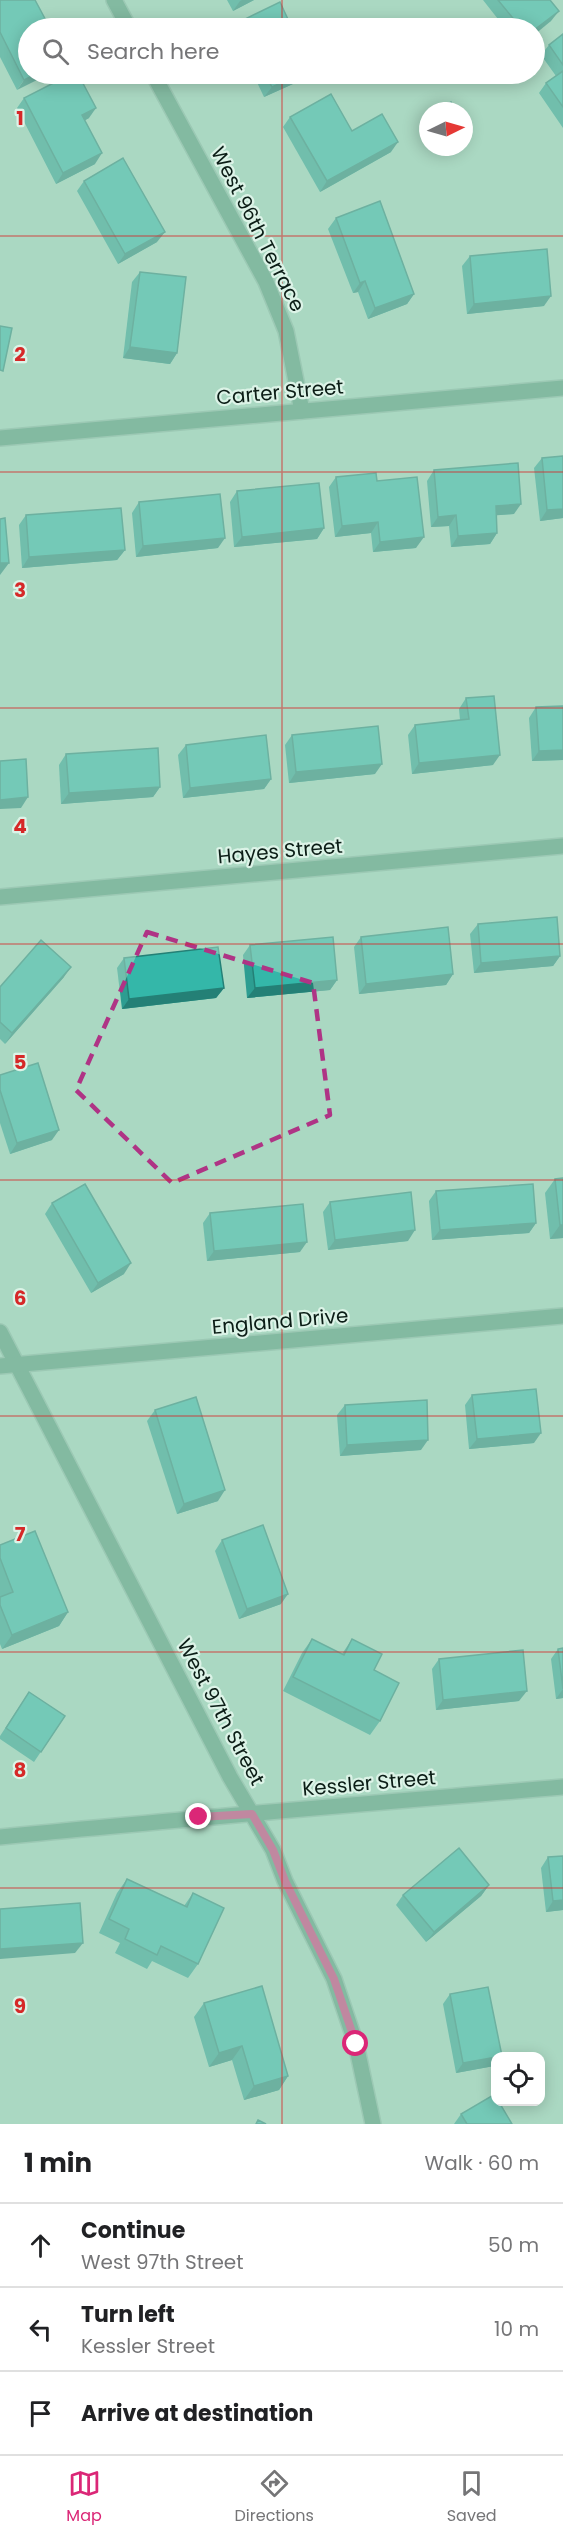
<!DOCTYPE html>
<html lang="en">
<head>
<meta charset="utf-8">
<style>
  :root { --surface:#fff; --page:#f2f2f2; --text:#202124; --muted:#757577; --line:#e0e0e0; --accent:#db2777 }
  body { margin:0; font-family:Poppins,sans-serif; background:var(--page); color:var(--text) }
  .controls { position:absolute; right:18px; bottom:18px; display:grid; overflow:hidden; border-radius:12px; box-shadow:0 3px 15px #0003 }
  .controls button { width:54px; height:54px; display:grid; place-items:center; padding:0; border:0; border-bottom:2px solid var(--line); background:var(--surface); color:var(--text); font:30px sans-serif }
  .compass { position:absolute; left:419px; top:102px; width:54px; height:54px; border-radius:50%; background:var(--surface); box-shadow:0 3px 15px #0003; rotate:85deg }
  .stop { position:absolute; width:18px; height:18px; margin:-14px; border:4px solid #db2777; border-radius:50%; background:#fff }
  .stop.end { background:#db2777; border-color:#fff; box-shadow:0 2px 6px #0008 }
  .list { margin:0; padding:0; list-style:none }
  h2 { display:flex; justify-content:space-between; align-items:center; height:78px; margin:0; padding:0 24px; font-size:26px }
  h2 small { font-size:20px; font-weight:400; color:var(--muted) }
  .list li { display:grid; grid-template-columns:39px 1fr auto; gap:18px; align-items:center; box-sizing:border-box; height:84px; padding:0 24px; border-top:2px solid var(--line) }
  .list b { display:block; font-size:22px; white-space:nowrap }
  .list p { margin:0; font-size:20px; white-space:nowrap; color:var(--muted) }
  .list em { font-size:20px; font-style:normal; color:var(--muted) }
  .icon { flex:none; width:33px; height:33px; fill:none; stroke:currentColor; stroke-width:2; stroke-linecap:round; stroke-linejoin:round }
  .map { position:relative; flex:none; width:563px; height:2124px; overflow:hidden }
  .search { position:absolute; background:var(--surface); box-shadow:0 3px 15px #0003; left:18px; right:18px; top:18px; height:66px; display:flex; align-items:center; gap:15px; box-sizing:border-box; padding:0 21px; border-radius:33px; color:var(--muted); font-size:22px }
  .sheet { height:330px; background:var(--surface) }
  nav { display:flex; justify-content:space-around; align-items:center; box-sizing:border-box; height:84px; border-top:2px solid var(--line); background:var(--surface); font-size:16px; color:var(--muted) }
  nav a { display:grid; justify-items:center; gap:3px }
  nav .on { color:var(--accent) }
  .map>svg:first-child { display:block }
  .lines { fill:none; stroke-linecap:round; stroke-linejoin:round }
  .minor-casing { stroke:#8db6a3; stroke-width:18 }
  .minor { stroke:#559479; stroke-width:15 }
  .wall { fill:#2d9d91 }
  .shaded-wall { fill:#248076 }
  .building { fill:#34b7a9; stroke:#248076; stroke-width:1.5 }
  .route { stroke:#db2777; stroke-width:8 }
  .marked { fill:none; stroke:#af3485; stroke-width:4.5; stroke-dasharray:12 8; stroke-linejoin:round }
  .grid { fill:none; stroke:#d62828; stroke-width:1.5; stroke-opacity:0.55 }
  .labels { text-anchor:middle; dominant-baseline:central; stroke-width:4.5; stroke-linejoin:round; paint-order:stroke }
  .street-label { font-size:20px; fill:#0b1d16; stroke:#dcf3e7 }
  .grid-label { font-size:20px; text-anchor:middle; font-weight:bold; fill:#d62828; stroke:#dcf3e7; stroke-width:4.5; stroke-linejoin:round; paint-order:stroke }
</style>
</head>
<body>
<div class="map">
<svg width="563" height="2124" viewBox="0 0 563 2124">
  <rect width="100%" height="100%" fill="#aad8c2"/>
  <g class="lines">
    <!-- minor casing -->
    <g class="minor-casing">
      <g id="minor">
        <path d="M114 0 129 28"/>
        <path d="M153 74 266 282 286 331 302 411"/>
        <path d="M0 438 563 388"/>
        <path d="M0 897 563 846"/>
        <path d="M0 1332 230 1777 273 1850 285 1881 334 1979 356 2044 373 2124"/>
        <path d="M0 1366 563 1316"/>
        <path d="M0 1837C187 1818 375 1803 563 1787"/>
      </g>
    </g>
    <!-- minor -->
    <use href="#minor" class="minor"/>
  </g>
  <!-- wall -->
  <g class="wall">
    <path d="M0 0 28 74 17 90 0 57Z"/>
    <path d="M227 0H254L233 11Z"/>
    <path d="M483 0H550L551 21 534 28H505Z"/>
    <path d="M241 21 292 28H236Z"/>
    <path d="M563 34V128L539 93 546 83 556 76 541 55 549 45Z"/>
    <path d="M253 74H308L304 79 264 97Z"/>
    <path d="M24 98 89 118 85 120 95 164 56 184 17 108Z"/>
    <path d="M290 117 352 131 391 152 320 192 283 127Z"/>
    <path d="M84 181 157 242 118 264 77 191Z"/>
    <path d="M336 218 414 294 407 304 368 319 358 292 353 293 328 229Z"/>
    <path d="M470 256 544 306 467 314 462 266Z"/>
    <path d="M140 272 177 353 170 364 123 358 132 282Z"/>
    <path d="M542 458 563 518 540 521 534 468Z"/>
    <path d="M434 470 514 514 496 515 497 533 490 544 451 547 449 526 431 527 427 481Z"/>
    <path d="M336 477 377 481 416 548 373 552 371 533 335 537 329 487Z"/>
    <path d="M237 491 324 528 317 539 234 547 230 502Z"/>
    <path d="M139 502 218 548 136 557 132 513Z"/>
    <path d="M26 515 125 550 117 560 22 568 19 525Z"/>
    <path d="M466 698 493 765 412 774 408 735 415 725 460 720 459 709Z"/>
    <path d="M536 707 563 760 532 761 529 718Z"/>
    <path d="M292 735 375 774 289 783 285 745Z"/>
    <path d="M186 745 271 779 264 789 183 798 178 755Z"/>
    <path d="M66 754 160 787 153 797 61 804 59 765Z"/>
    <path d="M478 924 560 956 553 966 474 973 470 934Z"/>
    <path d="M361 937 453 974 446 985 359 994 354 947Z"/>
    <path d="M250 945 337 980 330 990 247 998 243 955Z"/>
    <path d="M124 958 224 988 216 998 122 1009 117 968Z"/>
    <path d="M64 977 5 1044 0 1039V987Z"/>
    <path d="M0 1075 52 1140 10 1154 0 1123Z"/>
    <path d="M555 1179 563 1238 550 1239 545 1193Z"/>
    <path d="M436 1191 536 1223 529 1233 432 1240 429 1201Z"/>
    <path d="M330 1202 408 1241 328 1250 323 1212Z"/>
    <path d="M52 1203 124 1274 91 1293 45 1214Z"/>
    <path d="M210 1213 300 1252 207 1261 203 1223Z"/>
    <path d="M472 1395 534 1443 469 1449 465 1405Z"/>
    <path d="M345 1405 421 1450 340 1456 337 1415Z"/>
    <path d="M155 1410 218 1501 177 1514 147 1421Z"/>
    <path d="M222 1540 281 1604 239 1619 215 1551Z"/>
    <path d="M0 1545 68 1612 59 1626 2 1649 0 1644Z"/>
    <path d="M312 1639 342 1654 352 1639 374 1670 380 1721 370 1735 283 1691 302 1653Z"/>
    <path d="M563 1648V1698L556 1699 551 1659 558 1649Z"/>
    <path d="M439 1659 519 1701 436 1710 432 1669Z"/>
    <path d="M29 1692 65 1716 34 1762 0 1739V1736Z"/>
    <path d="M548 1857 563 1910 546 1912 541 1868Z"/>
    <path d="M127 1879 184 1906 193 1893 198 1964 188 1978 152 1961 147 1969 115 1953 120 1943 99 1933 117 1893Z"/>
    <path d="M489 1885 481 1896 426 1942 396 1905 403 1895Z"/>
    <path d="M450 1994 501 2056 494 2066 456 2073 443 2004Z"/>
    <path d="M204 2003 288 2076 279 2090 244 2100 232 2060 209 2067 194 2017Z"/>
    <path d="M461 2114 512 2124H454Z"/>
  </g>
  <!-- shaded-wall -->
  <g class="shaded-wall">
    <path d="M242 0H254L233 11 240 1Z"/>
    <path d="M559 11 551 21 534 35V30Z"/>
    <path d="M36 74H49L17 90 24 80Z"/>
    <path d="M301 74H308L304 79 264 97 272 87Z"/>
    <path d="M96 108 89 118 75 126 82 115Z"/>
    <path d="M398 142 391 152 320 192 327 181Z"/>
    <path d="M102 153 95 164 56 184 63 173Z"/>
    <path d="M165 232 157 242 118 264 125 254Z"/>
    <path d="M365 281 358 292 353 293 360 283Z"/>
    <path d="M414 294 407 304 368 319 375 308Z"/>
    <path d="M551 296 544 306 467 314 474 304Z"/>
    <path d="M130 347 177 353 170 364 123 358Z"/>
    <path d="M521 504 514 514 488 516 496 506Z"/>
    <path d="M563 509V518L540 521 547 510Z"/>
    <path d="M456 515 449 526 431 527 438 517Z"/>
    <path d="M378 522 371 533 335 537 342 526Z"/>
    <path d="M324 528 317 539 234 547 242 537Z"/>
    <path d="M497 533 490 544 451 547 458 536Z"/>
    <path d="M424 537 416 548 373 552 380 542Z"/>
    <path d="M225 538 218 548 136 557 143 546Z"/>
    <path d="M125 550 117 560 22 568 29 557Z"/>
    <path d="M0 563H9L0 575Z"/>
    <path d="M563 750V760L532 761 539 751Z"/>
    <path d="M500 755 493 765 412 774 419 763Z"/>
    <path d="M382 764 375 774 289 783 296 772Z"/>
    <path d="M271 779 264 789 183 798 190 788Z"/>
    <path d="M160 787 153 797 61 804 69 793Z"/>
    <path d="M28 797 21 808 0 809V800Z"/>
    <path d="M560 956 553 966 474 973 481 963Z"/>
    <path d="M71 967 64 977 5 1044 12 1033Z"/>
    <path d="M453 974 446 985 359 994 366 984Z"/>
    <path d="M337 980 330 990 247 998 255 988Z"/>
    <path d="M224 988 216 998 122 1009 129 999Z"/>
    <path d="M59 1130 52 1140 10 1154 17 1143Z"/>
    <path d="M536 1223 529 1233 432 1240 440 1230Z"/>
    <path d="M560 1225H563V1238L550 1239Z"/>
    <path d="M415 1230 408 1241 328 1250 335 1240Z"/>
    <path d="M307 1242 300 1252 207 1261 214 1251Z"/>
    <path d="M131 1263 124 1274 91 1293 98 1283Z"/>
    <path d="M541 1433 534 1443 469 1449 477 1439Z"/>
    <path d="M428 1440 421 1450 340 1456 347 1445Z"/>
    <path d="M225 1490 218 1501 177 1514 184 1504Z"/>
    <path d="M288 1594 281 1604 239 1619 247 1609Z"/>
    <path d="M68 1612 59 1626 2 1649 12 1635Z"/>
    <path d="M563 1689V1698L556 1699Z"/>
    <path d="M527 1691 519 1701 436 1710 443 1700Z"/>
    <path d="M489 1885 481 1896 426 1942 434 1932Z"/>
    <path d="M563 1900V1910L546 1912 553 1901Z"/>
    <path d="M83 1943 75 1953 0 1959V1949Z"/>
    <path d="M242 2046 232 2060 209 2067 219 2053Z"/>
    <path d="M495 2057V2064L494 2066 456 2073 463 2063Z"/>
    <path d="M288 2076 279 2090 244 2100 254 2086Z"/>
  </g>
  <!-- building -->
  <g class="building">
    <path d="M0 0H35L50 28H28V74H36L24 80 0 32Z"/>
    <path d="M498 0H550L559 11 534 30V28H521Z"/>
    <path d="M280 2 292 28H244L241 21Z"/>
    <path d="M563 34V65L549 45Z"/>
    <path d="M563 71V107L546 83Z"/>
    <path d="M71 74H78L96 108 82 115 102 153 63 173 24 98Z"/>
    <path d="M265 74H301L272 87Z"/>
    <path d="M331 94 352 131 382 114 398 142 327 181 290 117Z"/>
    <path d="M451 102 455 111H433Z"/>
    <path d="M123 158 165 232 125 254 84 181Z"/>
    <path d="M380 201 414 294 375 308 365 281 360 283 336 218Z"/>
    <path d="M547 249 551 296 474 304 470 256Z"/>
    <path d="M140 272 186 277 177 353 130 347Z"/>
    <path d="M0 326 12 328 3 371 0 370Z"/>
    <path d="M563 456V509L547 510 542 458Z"/>
    <path d="M518 463 521 504 496 506 497 533 458 536 456 515 438 517 434 470Z"/>
    <path d="M376 473 377 481 417 477 424 537 380 542 378 522 342 526 336 477Z"/>
    <path d="M319 483 324 528 242 537 237 491Z"/>
    <path d="M220 494 225 538 143 546 139 502Z"/>
    <path d="M121 508 125 550 29 557 26 515Z"/>
    <path d="M5 518 9 563H0V519Z"/>
    <path d="M494 696 500 755 419 763 415 725 469 719 466 698Z"/>
    <path d="M563 706V750L539 751 536 707Z"/>
    <path d="M378 726 382 764 296 772 292 735Z"/>
    <path d="M266 735 271 779 190 788 186 745Z"/>
    <path d="M158 748 160 787 69 793 66 754Z"/>
    <path d="M26 759 28 797 0 800V761Z"/>
    <path d="M557 917 560 956 481 963 478 924Z"/>
    <path d="M448 927 453 974 366 984 361 937Z"/>
    <path d="M333 937 337 980 255 988 250 945Z"/>
    <path d="M41 940 71 967 12 1033 0 1022V987Z"/>
    <path d="M218 947 224 988 129 999 124 958Z"/>
    <path d="M38 1063 59 1130 17 1143 0 1090V1075Z"/>
    <path d="M563 1178V1225H560L555 1179Z"/>
    <path d="M85 1184 131 1263 98 1283 52 1203Z"/>
    <path d="M533 1184 536 1223 440 1230 436 1191Z"/>
    <path d="M411 1192 415 1230 335 1240 330 1202Z"/>
    <path d="M303 1204 307 1242 214 1251 210 1213Z"/>
    <path d="M536 1389 541 1433 477 1439 472 1395Z"/>
    <path d="M196 1397 225 1490 184 1504 155 1410Z"/>
    <path d="M427 1400 428 1440 347 1445 345 1405Z"/>
    <path d="M263 1525 288 1594 247 1609 222 1540Z"/>
    <path d="M35 1531 68 1612 12 1635 0 1605V1597L13 1592 0 1558V1545Z"/>
    <path d="M312 1639 344 1655 352 1639 382 1654 374 1670 399 1683 380 1721 293 1677Z"/>
    <path d="M563 1648V1689L558 1649Z"/>
    <path d="M523 1650 527 1691 443 1700 439 1659Z"/>
    <path d="M29 1692 65 1716 41 1752 6 1728Z"/>
    <path d="M459 1848 489 1885 434 1932 403 1895Z"/>
    <path d="M563 1856V1900L553 1901 548 1857Z"/>
    <path d="M127 1879 187 1907 193 1893 224 1908 198 1964 161 1946 157 1955 125 1939 129 1929 109 1919Z"/>
    <path d="M80 1903 83 1943 0 1949V1909Z"/>
    <path d="M262 1986 288 2076 254 2086 242 2046 219 2053 204 2003Z"/>
    <path d="M488 1987 502 2056 463 2063 450 1994Z"/>
    <path d="M495 2094V2102H499L512 2124H467L461 2114Z"/>
    <path d="M258 2120 266 2124H256Z"/>
  </g>
  <g class="lines">
    <!-- route -->
    <path class="route" d="M199 1817 252 1814 273 1850 285 1881 334 1979 356 2044"/>
  </g>
  <!-- marked area -->
  <path d="M0 0H563V2124H0ZM147 932 313 983 330 1115 172 1183 76 1090Z" fill="#aad8c2" fill-opacity=".55" fill-rule="evenodd"/>
  <path class="marked" d="M147 932 313 983 330 1115 172 1183 76 1090Z"/>
  <!-- grid -->
  <path class="grid" d="M282 0V28M282 74V2124M0 236H563M0 472H563M0 708H563M0 944H563M0 1180H563M0 1416H563M0 1652H563M0 1888H563"/>
  <g class="labels">
    <!-- street labels -->
    <g class="street-label">
      <text transform="translate(258 229) rotate(63)">West 96th Terrace</text>
      <text transform="translate(280 392) rotate(-5)">Carter Street</text>
      <text transform="translate(280 851) rotate(-5)">Hayes Street</text>
      <text transform="translate(280 1321) rotate(-5)">England Drive</text>
      <text transform="translate(221 1712) rotate(62)">West 97th Street</text>
      <text transform="translate(369 1783) rotate(-5)">Kessler Street</text>
    </g>
  </g>
  <g class="grid-label">
    <text x="20" y="125">1</text>
    <text x="20" y="361">2</text>
    <text x="20" y="597">3</text>
    <text x="20" y="833">4</text>
    <text x="20" y="1069">5</text>
    <text x="20" y="1305">6</text>
    <text x="20" y="1541">7</text>
    <text x="20" y="1777">8</text>
    <text x="20" y="2013">9</text>
  </g>
</svg>
<div class="controls">
<button><svg class="icon" aria-label="locate" viewBox="0 0 24 24"><circle cx="12" cy="12" r="6"/><path d="M12 2v4M12 18v4M2 12h4M18 12h4"/></svg></button>
</div>
<svg class="compass" viewBox="-18 -18 36 36"><path d="M0-13l5 13h-10z" fill="#e53935"/><path d="M0 13l5-13h-10z" fill="#757577"/></svg>
<div class="stop" style="left:356px;top:2044px"></div>
<div class="stop end" style="left:199px;top:1817px"></div>
<div class="search"><svg class="icon" aria-label="search" viewBox="0 0 24 24"><circle cx="10" cy="10" r="6"/><path d="M15 15l6 6"/></svg>Search here</div>
</div>
<section class="sheet">
<h2>1 min<small>Walk · 60 m</small></h2>
<ul class="list">
<li><svg class="icon" aria-label="ahead" viewBox="0 0 24 24"><path d="M12 20V5M6 11l6-6 6 6"/></svg><div><b>Continue</b><p>West 97th Street</p></div><em>50 m</em></li>
<li><svg class="icon" aria-label="left" viewBox="0 0 24 24"><path d="M17 20v-9H6M10 6l-5 5 5 5"/></svg><div><b>Turn left</b><p>Kessler Street</p></div><em>10 m</em></li>
<li><svg class="icon" aria-label="arrive" viewBox="0 0 24 24"><path d="M6 21V4h12l-3 4 3 4H6"/></svg><div><b>Arrive at destination</b></div></li>
</ul>
</section>
<nav>
<a class="on"><svg class="icon" aria-label="map" viewBox="0 0 24 24"><path d="M3 6l6-2 6 2 6-2v14l-6 2-6-2-6 2zM9 4v14M15 6v14"/></svg>Map</a>
<a><svg class="icon" aria-label="directions" viewBox="0 0 24 24"><path d="M12 3l9 9-9 9-9-9zM9 14v-3h6M13 9l2 2-2 2"/></svg>Directions</a>
<a><svg class="icon" aria-label="saved" viewBox="0 0 24 24"><path d="M7 4h10v16l-5-4-5 4z"/></svg>Saved</a>
</nav>
</body>
</html>
